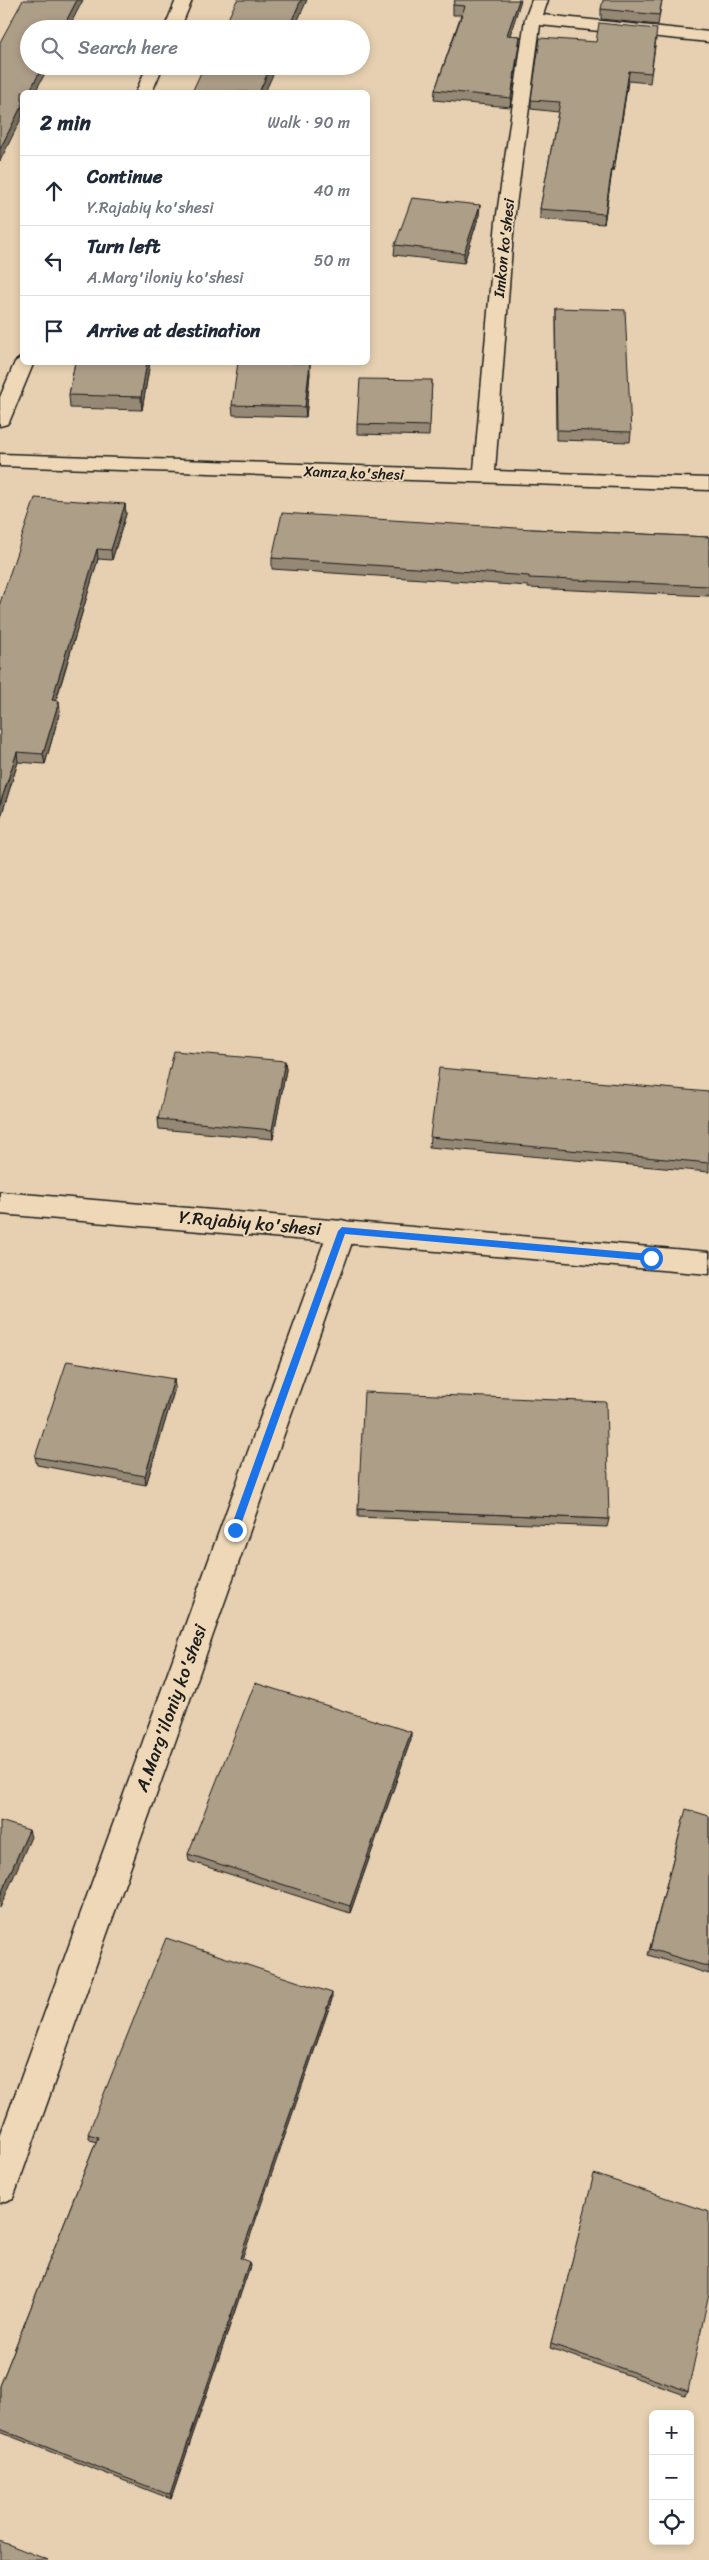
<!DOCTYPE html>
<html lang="en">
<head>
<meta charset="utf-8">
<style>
  :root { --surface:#fff; --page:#f2f2f3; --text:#1f2937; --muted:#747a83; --line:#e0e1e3 }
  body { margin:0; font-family:Sriracha,sans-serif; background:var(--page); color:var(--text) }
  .controls { position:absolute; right:15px; bottom:15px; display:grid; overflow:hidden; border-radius:8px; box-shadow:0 2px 8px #0003 }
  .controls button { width:45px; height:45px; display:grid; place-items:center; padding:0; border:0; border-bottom:1px solid var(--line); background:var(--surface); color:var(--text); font:25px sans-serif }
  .stop { position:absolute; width:15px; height:15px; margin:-11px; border:4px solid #1a73e8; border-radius:50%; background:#fff }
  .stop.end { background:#1a73e8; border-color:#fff; box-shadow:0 1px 5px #0008 }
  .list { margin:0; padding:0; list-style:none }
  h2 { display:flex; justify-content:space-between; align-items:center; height:65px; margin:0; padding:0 20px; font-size:21px }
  h2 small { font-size:16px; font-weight:400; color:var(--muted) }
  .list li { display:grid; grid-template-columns:32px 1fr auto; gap:15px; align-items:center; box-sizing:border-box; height:70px; padding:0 20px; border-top:1px solid var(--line) }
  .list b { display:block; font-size:19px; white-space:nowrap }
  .list p { margin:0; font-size:16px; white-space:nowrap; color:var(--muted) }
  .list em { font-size:16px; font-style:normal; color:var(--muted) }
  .icon { flex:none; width:28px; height:28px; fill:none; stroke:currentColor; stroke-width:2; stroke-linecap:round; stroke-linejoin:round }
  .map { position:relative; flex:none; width:709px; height:2560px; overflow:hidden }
  .search { position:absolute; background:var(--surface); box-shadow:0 2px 8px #0003; left:20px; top:20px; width:350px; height:55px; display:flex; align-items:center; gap:12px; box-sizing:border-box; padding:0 18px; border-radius:28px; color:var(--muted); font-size:19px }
  .panel { position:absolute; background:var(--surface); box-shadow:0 2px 8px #0003; left:20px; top:90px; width:350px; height:275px; border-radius:8px }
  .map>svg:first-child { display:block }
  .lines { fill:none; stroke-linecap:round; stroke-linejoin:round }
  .minor-casing { stroke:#1c1c1c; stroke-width:3 }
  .tertiary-casing { stroke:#1c1c1c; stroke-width:3 }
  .minor { fill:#eed8b7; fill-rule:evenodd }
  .tertiary { fill:#eed8b7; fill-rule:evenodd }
  .wall { fill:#958875; stroke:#1c1c1c }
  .shaded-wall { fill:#796f5f; stroke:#1c1c1c }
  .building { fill:#ad9e88; stroke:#1c1c1c }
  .route { fill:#1a73e8 }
  .labels { text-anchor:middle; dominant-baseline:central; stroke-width:4; stroke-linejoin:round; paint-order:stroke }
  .far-street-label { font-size:15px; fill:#1c1c1c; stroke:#eed8b7 }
  .street-label { font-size:18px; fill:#1c1c1c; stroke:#eed8b7 }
</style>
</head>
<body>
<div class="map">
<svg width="709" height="2560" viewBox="0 0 709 2560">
  <rect width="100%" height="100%" fill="#e6d0b1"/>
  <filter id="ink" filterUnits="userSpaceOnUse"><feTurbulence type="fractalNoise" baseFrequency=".02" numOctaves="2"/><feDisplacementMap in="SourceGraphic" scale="10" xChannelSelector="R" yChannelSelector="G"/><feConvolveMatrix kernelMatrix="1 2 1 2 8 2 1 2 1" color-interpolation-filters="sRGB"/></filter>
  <g filter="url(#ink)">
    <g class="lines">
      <!-- minor casing -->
      <g class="minor-casing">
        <g id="minor">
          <path d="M176 0H192L180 29H164Z"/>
          <path d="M532 0H548L543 15 709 32V42L540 25 514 221 495 471 709 478V490L0 466V454L474 470 496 221 525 19Z"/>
          <path d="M147 66H163L152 92H136Z"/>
          <path d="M22 357V362H34L10 420 7 424 0 426V397L15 362Z"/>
          <path d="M342 1220 352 1223 356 1231 18 2185 13 2198 0 2203V2136L328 1231 332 1223Z"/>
        </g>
      </g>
      <!-- tertiary casing -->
      <g class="tertiary-casing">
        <path id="tertiary" d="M0 1192 709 1252V1274L0 1214Z"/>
      </g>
      <!-- minor -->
      <use href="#minor" class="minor"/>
      <!-- tertiary -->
      <use href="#tertiary" class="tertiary"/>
    </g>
    <!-- wall -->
    <g class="wall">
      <path d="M455 0 510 36H520L519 46 510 107 434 100 435 90 461 15H453V5Z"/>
      <path d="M662 0 658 25 601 19V9Z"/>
      <path d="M656 39 650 83 628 81 614 171H612L604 224 540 219V209L558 112 531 109V100L596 42Z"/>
      <path d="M480 205 479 215 464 263 394 255 395 245Z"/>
      <path d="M555 308 631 432 630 442 556 440 555 318Z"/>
      <path d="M75 362H150L142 410 70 408 69 395Z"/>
      <path d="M310 373 306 417 233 415 232 405Z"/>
      <path d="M432 380 429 436 357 434V424Z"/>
      <path d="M125 504 126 514 112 560 98 559 56 701 60 711 45 764 18 762 0 820V603Z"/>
      <path d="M532 529 709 537V596L528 588V586L272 569V558Z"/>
      <path d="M285 1061 286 1070 273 1139 159 1129 158 1119Z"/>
      <path d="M709 1092V1172L429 1147 430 1137Z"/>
      <path d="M174 1379 175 1388 146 1485 37 1465 35 1457Z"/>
      <path d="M358 1509 609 1519 607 1527 358 1517Z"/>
      <path d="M411 1739 350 1913 189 1861 188 1854Z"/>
      <path d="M709 1816V1974L648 1955 684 1817Z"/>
      <path d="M332 1999 242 2259 250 2266 171 2499 0 2432V2386L96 2142 90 2140 88 2134Z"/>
      <path d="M593 2180 688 2391 685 2395 550 2348Z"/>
    </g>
    <!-- shaded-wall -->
    <g class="shaded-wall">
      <path d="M77 0H83L68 29H62Z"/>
      <path d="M301 0H307L294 29H288Z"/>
      <path d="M519 0H521L507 45V35Z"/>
      <path d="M520 36 519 46 510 107 511 98Z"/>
      <path d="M43 66H49L35 92H29Z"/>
      <path d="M271 66H277L265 92H259Z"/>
      <path d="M629 71 628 81 614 171 615 161Z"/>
      <path d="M22 105V117L0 161V149Z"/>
      <path d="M613 161 612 171 604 224 605 214Z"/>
      <path d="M480 205 479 215 464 263V253Z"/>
      <path d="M147 362H150L142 410 141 397Z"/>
      <path d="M310 363V373L306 417 305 407Z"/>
      <path d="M125 504 126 514 112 560 111 550Z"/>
      <path d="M97 549 98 559 53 710 52 700Z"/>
      <path d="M59 701 60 711 45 764 43 754Z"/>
      <path d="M17 752 18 762 0 820V804Z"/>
      <path d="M285 1061 286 1070 273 1139 272 1130Z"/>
      <path d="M174 1379 175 1388 146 1485 145 1476Z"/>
      <path d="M411 1732V1739L350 1913V1906Z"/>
      <path d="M29 1830 31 1837 0 1908V1896Z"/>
      <path d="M332 1993V1999L241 2263 240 2258Z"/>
      <path d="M249 2262 250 2266 171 2499 170 2495Z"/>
    </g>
    <!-- building -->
    <g class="building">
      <path d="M23 0H77L62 29H29V66H43L29 92H22V105L0 149V42Z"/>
      <path d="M237 0H301L288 29H223Z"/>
      <path d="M455 0H519L507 35 520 36 511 98 435 90 465 6 453 5Z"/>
      <path d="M603 0H662L659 15 601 9Z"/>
      <path d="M599 23 657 29 651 73 629 71 615 161H613L605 214 540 209 560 102 531 100 540 38 596 42Z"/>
      <path d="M204 66H271L259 92H192Z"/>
      <path d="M412 198 480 205 464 253 395 245Z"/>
      <path d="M555 308 625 310 631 432 557 430Z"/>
      <path d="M75 362H147L141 397 69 395Z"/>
      <path d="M238 362 310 363 305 407 232 405Z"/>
      <path d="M360 379 432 380 430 426 357 424Z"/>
      <path d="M35 498 125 504 111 550 97 549 52 700 59 701 43 754 17 752 0 804V603Z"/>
      <path d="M282 513 532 529 709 537V586L529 578V576L272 558Z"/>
      <path d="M174 1051 285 1061 272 1130 158 1119Z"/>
      <path d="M439 1068 709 1092V1163L430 1137Z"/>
      <path d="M67 1361 174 1379 145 1476 35 1457Z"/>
      <path d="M364 1392 606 1402 609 1519 358 1509Z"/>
      <path d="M255 1683 411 1732 350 1906 188 1854Z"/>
      <path d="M686 1809 709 1816V1967L650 1949Z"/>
      <path d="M0 1821 29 1830 0 1896Z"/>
      <path d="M166 1938 332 1993 240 2258 249 2262 170 2495 0 2429V2386L98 2137 88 2134Z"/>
      <path d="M594 2174 709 2212V2293L688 2391 551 2344Z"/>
      <path d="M0 2541 48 2560H0Z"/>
    </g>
  </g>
  <!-- route -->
  <path class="route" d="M342 1227 651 1254 655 1258 651 1261 345 1234 239 1530 235 1534 230 1530 338 1231Z"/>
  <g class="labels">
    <!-- far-street labels -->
    <g class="far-street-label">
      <text transform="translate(504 248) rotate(-84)">Imkon ko'shesi</text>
      <text transform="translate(354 473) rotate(2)">Xamza ko'shesi</text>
    </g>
    <!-- street labels -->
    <g class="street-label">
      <text transform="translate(250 1223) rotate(5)">Y.Rajabiy ko'shesi</text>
      <text transform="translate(171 1708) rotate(-70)">A.Marg'iloniy ko'shesi</text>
    </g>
  </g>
</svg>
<div class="controls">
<button>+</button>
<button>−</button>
<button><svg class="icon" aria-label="locate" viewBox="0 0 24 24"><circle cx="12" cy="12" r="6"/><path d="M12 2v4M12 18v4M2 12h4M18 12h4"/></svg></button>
</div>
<div class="stop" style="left:651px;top:1258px"></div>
<div class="stop end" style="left:235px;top:1530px"></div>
<div class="search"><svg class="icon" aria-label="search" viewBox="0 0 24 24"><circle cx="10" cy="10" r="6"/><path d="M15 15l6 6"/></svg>Search here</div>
<section class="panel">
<h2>2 min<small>Walk · 90 m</small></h2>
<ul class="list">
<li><svg class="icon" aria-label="ahead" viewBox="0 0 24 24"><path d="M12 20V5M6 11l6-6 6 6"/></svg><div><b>Continue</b><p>Y.Rajabiy ko'shesi</p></div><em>40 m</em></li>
<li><svg class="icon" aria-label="left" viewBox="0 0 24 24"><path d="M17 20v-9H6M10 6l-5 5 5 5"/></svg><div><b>Turn left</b><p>A.Marg'iloniy ko'shesi</p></div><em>50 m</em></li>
<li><svg class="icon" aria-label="arrive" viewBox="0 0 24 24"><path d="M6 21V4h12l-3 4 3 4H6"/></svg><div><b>Arrive at destination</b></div></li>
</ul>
</section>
</div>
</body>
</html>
